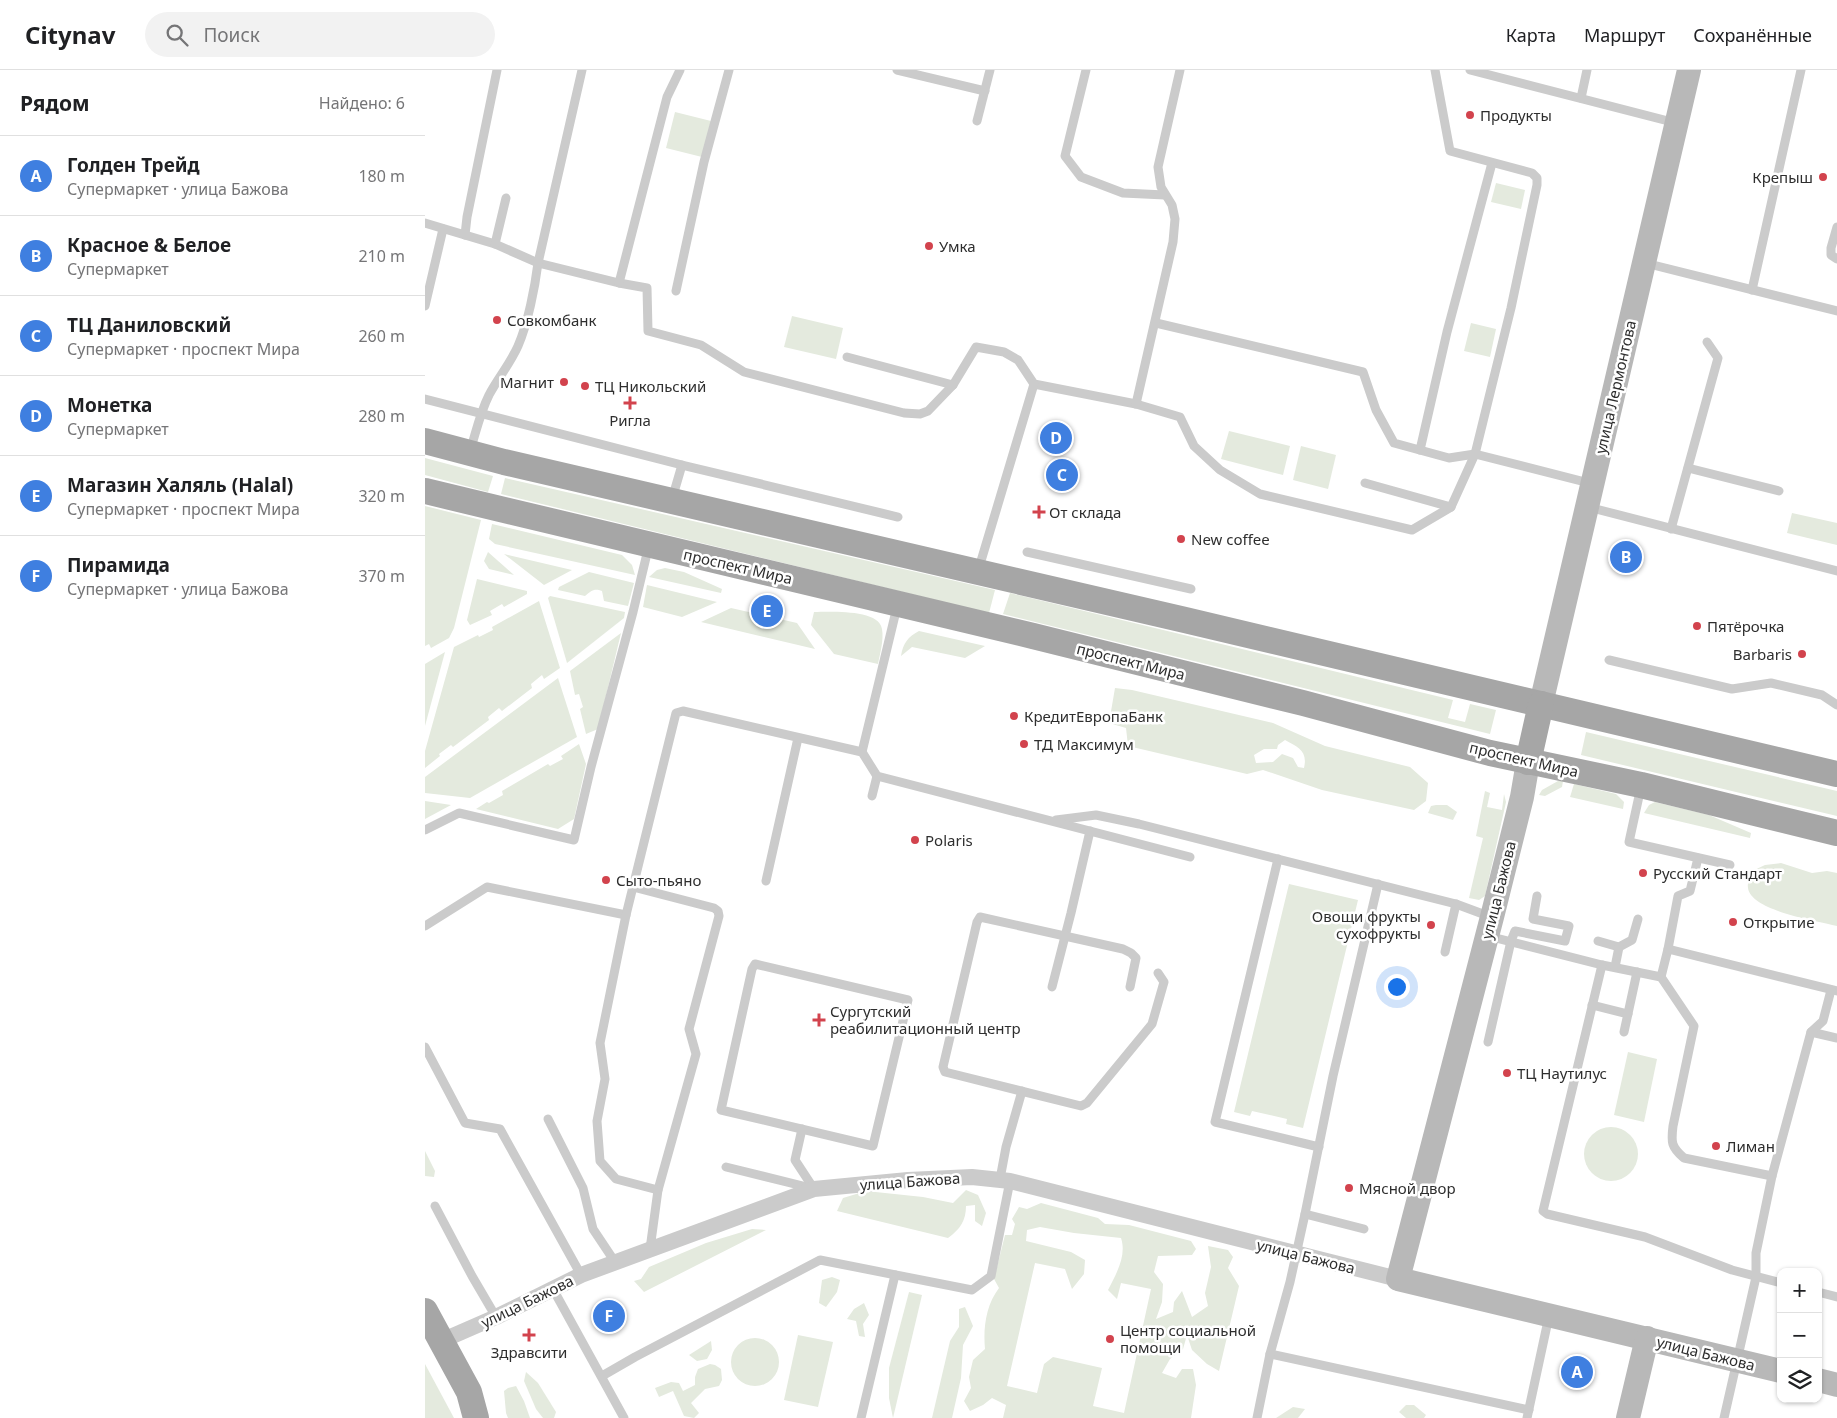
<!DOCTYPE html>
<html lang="ru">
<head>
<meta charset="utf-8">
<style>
  :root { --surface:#fff; --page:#f2f2f2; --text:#202124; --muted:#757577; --line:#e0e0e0; --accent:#7c3aed }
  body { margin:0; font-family:"Noto Sans",sans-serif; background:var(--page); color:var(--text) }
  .controls { position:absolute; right:15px; bottom:15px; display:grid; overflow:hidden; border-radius:10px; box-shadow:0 1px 4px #0004 }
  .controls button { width:45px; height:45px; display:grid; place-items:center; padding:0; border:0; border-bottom:1px solid var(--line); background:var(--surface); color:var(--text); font:25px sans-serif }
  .you { position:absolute; left:971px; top:916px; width:18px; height:18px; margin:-12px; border:4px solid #fff; border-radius:50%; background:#1a73e8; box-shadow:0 0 0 8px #1a73e833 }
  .badge { display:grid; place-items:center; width:32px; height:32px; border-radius:50%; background:var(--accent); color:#fff; font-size:16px; font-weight:700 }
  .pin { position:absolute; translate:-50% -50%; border:2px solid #fff; box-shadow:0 1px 5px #0006 }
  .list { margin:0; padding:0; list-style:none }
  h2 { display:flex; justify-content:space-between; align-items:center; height:65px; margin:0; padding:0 20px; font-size:21px }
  h2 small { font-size:16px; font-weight:400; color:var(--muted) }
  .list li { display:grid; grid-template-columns:32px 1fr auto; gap:15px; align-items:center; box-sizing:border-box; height:80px; padding:0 20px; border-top:1px solid var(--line) }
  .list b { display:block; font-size:19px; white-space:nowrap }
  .list p { margin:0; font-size:16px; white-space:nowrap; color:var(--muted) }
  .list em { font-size:16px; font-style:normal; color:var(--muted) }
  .icon { flex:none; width:28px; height:28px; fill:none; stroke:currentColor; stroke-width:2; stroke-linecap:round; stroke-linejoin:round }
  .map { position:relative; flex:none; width:1412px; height:1348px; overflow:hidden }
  header { display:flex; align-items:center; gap:30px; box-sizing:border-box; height:70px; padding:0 25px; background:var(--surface); border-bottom:1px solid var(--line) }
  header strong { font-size:24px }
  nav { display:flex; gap:28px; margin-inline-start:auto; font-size:18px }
  .search { width:350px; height:45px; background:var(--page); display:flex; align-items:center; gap:12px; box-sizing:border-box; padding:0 18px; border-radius:28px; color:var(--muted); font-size:19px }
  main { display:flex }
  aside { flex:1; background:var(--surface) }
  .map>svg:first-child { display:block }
  .green { fill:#e4eade; fill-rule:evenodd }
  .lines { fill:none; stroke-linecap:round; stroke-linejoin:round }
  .lane { stroke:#cbcbcb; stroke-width:9 }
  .street { stroke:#cbcbcb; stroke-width:16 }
  .secondary { stroke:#b8b8b8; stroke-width:24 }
  .primary { stroke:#a6a6a6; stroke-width:26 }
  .poi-dot { fill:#d2434d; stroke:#fff; stroke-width:2 }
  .labels { text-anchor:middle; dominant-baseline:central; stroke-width:5; stroke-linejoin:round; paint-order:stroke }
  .poi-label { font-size:15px; fill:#2e2e2e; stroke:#fff; text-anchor:start }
  .street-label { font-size:15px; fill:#2e2e2e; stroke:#fff }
</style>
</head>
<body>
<header>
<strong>Citynav</strong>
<div class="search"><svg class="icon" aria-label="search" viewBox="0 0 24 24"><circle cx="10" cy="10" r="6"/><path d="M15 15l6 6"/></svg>Поиск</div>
<nav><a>Карта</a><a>Маршрут</a><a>Сохранённые</a></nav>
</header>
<main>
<aside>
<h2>Рядом<small>Найдено: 6</small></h2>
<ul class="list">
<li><span class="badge" style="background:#3f7fe0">A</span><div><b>Голден Трейд</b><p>Супермаркет · улица Бажова</p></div><em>180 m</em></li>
<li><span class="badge" style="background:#3f7fe0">B</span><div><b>Красное &amp; Белое</b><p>Супермаркет</p></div><em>210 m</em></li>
<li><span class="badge" style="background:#3f7fe0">C</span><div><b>ТЦ Даниловский</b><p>Супермаркет · проспект Мира</p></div><em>260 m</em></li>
<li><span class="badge" style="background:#3f7fe0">D</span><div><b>Монетка</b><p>Супермаркет</p></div><em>280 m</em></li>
<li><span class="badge" style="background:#3f7fe0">E</span><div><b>Магазин Халяль (Halal)</b><p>Супермаркет · проспект Мира</p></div><em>320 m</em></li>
<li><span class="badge" style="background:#3f7fe0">F</span><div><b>Пирамида</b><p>Супермаркет · улица Бажова</p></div><em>370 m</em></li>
</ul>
</aside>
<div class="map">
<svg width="1412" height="1348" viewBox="0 0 1412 1348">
  <rect width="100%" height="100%" fill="#fff"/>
  <!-- green -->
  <g class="green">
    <path d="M250 42 286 51 277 87 241 78Z"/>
    <path d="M1071 113 1100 120 1096 139 1066 132Z"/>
    <path d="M367 246 418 258 411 289 359 277Z"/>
    <path d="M1046 253 1071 259 1065 287 1039 281Z"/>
    <path d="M804 361 865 376 858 405 796 389Z"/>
    <path d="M876 376 911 385 903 419 868 410Z"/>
    <path d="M0 388 68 406 63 422 0 405Z"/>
    <path d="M80 408 570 520 564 543 76 424Z"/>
    <path d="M0 436 56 450 29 558 24 568 6 578 4 574 0 576Z"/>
    <path d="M1367 443 1412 453V475L1362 463Z"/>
    <path d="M67 454 197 485 207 495 210 505 70 474 64 469Z"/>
    <path d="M63 482 89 505 64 499 59 491Z"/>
    <path d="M79 484 147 500 119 515Z"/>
    <path d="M240 498 259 502 297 519 296 523 224 507 232 500Z"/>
    <path d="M164 502 209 513 203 536 179 531 177 521C169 518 166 521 160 526L133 520 134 517Z"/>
    <path d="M52 509 102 521V524L79 537 77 534 65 541 67 545 45 555 42 550Z"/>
    <path d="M222 515 292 532 257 547 218 537Z"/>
    <path d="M585 523 1028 630 1023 648 1040 652 1045 634 1071 640 1065 664 578 544Z"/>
    <path d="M125 526 200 542 199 548 142 593 123 528Z"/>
    <path d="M114 531 135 598 119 609 117 605 106 614 107 618 77 641 74 638 63 647 64 650 28 677 26 675 14 684 15 686 0 698V681L29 577 53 565 54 567 68 560 67 557Z"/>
    <path d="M306 538 372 553 390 579 276 552Z"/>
    <path d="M389 542C405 542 454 539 457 559 459 570 455 583 453 594L409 584 386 555Z"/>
    <path d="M494 561 560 576 540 588 487 577 476 586C478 573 483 567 494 561Z"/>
    <path d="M196 563 173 659 161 664 155 639 158 637 154 624 150 625 145 601Z"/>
    <path d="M20 582 0 656V594Z"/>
    <path d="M133 608 152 667 45 728 0 723V707Z"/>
    <path d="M690 618 707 620 848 653 900 676 985 697 1003 713 1001 731 989 740 897 720 838 700 822 704 703 676 701 658 684 653ZM860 670C873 677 883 681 879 698L873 697 868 688 857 684 848 692 831 693 829 685 839 679H852L853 675Z"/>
    <path d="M1161 662 1412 721V746L1156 685Z"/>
    <path d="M154 674 161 694 149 749 133 759 51 739 62 732 64 733 78 725 77 721 123 694 125 696 138 689 136 686Z"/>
    <path d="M1133 711H1138L1137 717 1120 726 1114 725 1117 720Z"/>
    <path d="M1149 714 1191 724 1199 732 1198 739 1145 727Z"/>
    <path d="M1060 721 1065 723 1062 737 1077 740 1079 724 1081 732 1060 826 1054 830 1044 828 1058 768 1051 766Z"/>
    <path d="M0 731 26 735 0 749Z"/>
    <path d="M1230 732 1284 745 1326 763 1325 768 1219 743 1224 735Z"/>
    <path d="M1011 735H1022L1032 742 1028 750 1003 743 1006 736Z"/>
    <path d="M1356 793 1387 803 1402 801 1412 803V856C1393 851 1326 841 1323 818 1322 813 1325 807 1325 802L1340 795Z"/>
    <path d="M864 814 933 830 878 1058 861 1054 862 1049 827 1041 825 1046 809 1042Z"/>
    <path d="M1203 982 1232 989 1219 1052 1189 1045Z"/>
    <circle cx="1186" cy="1084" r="27"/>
    <path d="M0 1081 10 1101 9 1107 0 1106Z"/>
    <path d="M541 1120 553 1125 561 1143 557 1156 550 1151V1135L541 1136C541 1151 535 1159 523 1168L412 1141 418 1128 441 1121 498 1127 528 1133Z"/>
    <path d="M616 1133 673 1148 680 1154 704 1155 766 1171 771 1179 767 1185 733 1186 729 1202 738 1214 737 1232 731 1249 748 1242 749 1232 757 1221 767 1247 783 1236 780 1223 786 1197 783 1176 803 1180 808 1187 803 1198 814 1216 794 1301 782 1294 767 1280 762 1265 758 1279 745 1289 737 1303 751 1308 757 1299H768L771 1315 766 1348H578L581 1335 567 1328 558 1335 545 1341 539 1331 546 1318 544 1307 548 1290 560 1279C558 1258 561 1235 574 1218L569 1209 580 1165H587L590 1154 587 1149 594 1137 602 1139ZM615 1157 649 1163 696 1168C702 1186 691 1204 683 1220L692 1229 696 1213 726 1219 699 1343 668 1336 677 1298 628 1287 619 1294 612 1323 582 1316 610 1193 640 1199 647 1219 659 1204 660 1190 646 1182 601 1171 602 1160Z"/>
    <path d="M327 1159 341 1160 219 1222 209 1211 216 1209 224 1197 281 1173Z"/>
    <path d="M407 1207 415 1210 412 1222 401 1237 394 1233 397 1210Z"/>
    <path d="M484 1222 497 1225 468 1348 464 1328V1298Z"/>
    <path d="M439 1233 444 1245 438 1254 440 1267 434 1266 431 1251 422 1249 429 1239Z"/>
    <path d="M540 1237 548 1256 538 1275 536 1308 527 1348H507L525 1271 534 1257V1239Z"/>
    <path d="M373 1265 408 1272 393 1337 359 1330Z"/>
    <circle cx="330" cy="1292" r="24"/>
    <path d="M286 1271 287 1280 282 1289 272 1291 264 1285Z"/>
    <path d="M0 1294 29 1348H0Z"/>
    <path d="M285 1294 290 1295 296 1299 297 1310 294 1316 280 1319 266 1333 274 1343 269 1348 259 1346 248 1321 234 1327 230 1318 246 1312 254 1313 258 1321 270 1315V1307L273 1299Z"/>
    <path d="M101 1302 113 1313 131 1342 129 1348H118L111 1339 99 1311Z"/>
    <path d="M91 1316 99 1331 105 1348H83L81 1343 79 1321 83 1318Z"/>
    <path d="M981 1335H989L1001 1345 999 1348H981L974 1342Z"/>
    <path d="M868 1337 880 1339 873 1348H851Z"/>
  </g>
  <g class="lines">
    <!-- lane -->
    <g class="lane">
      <path d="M472 0 560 21"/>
      <path d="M661 0 640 86 656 107 698 123 740 125"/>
      <path d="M1045 0 1251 53"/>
      <path d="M1156 28 1162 0"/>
      <path d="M552 51 565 0"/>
      <path d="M0 153 70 174 113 193 194 213 222 218 223 261 276 275 319 302 479 343 495 344 503 341 528 315 551 277 579 282 593 290 609 314 711 334 755 347 769 376 795 400 835 424 987 460 1026 437 1050 384 1086 238 1112 115V108L1107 103 1025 81 1010 0"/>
      <path d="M1412 157 1406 178V185L1412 189"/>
      <path d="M40 165 42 147 72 0"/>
      <path d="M70 174 81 128"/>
      <path d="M1220 193 1412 241"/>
      <path d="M194 213 242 27 255 0"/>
      <path d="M1327 220 1376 0"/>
      <path d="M251 221 279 92 304 0"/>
      <path d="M0 236 18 159"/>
      <path d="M731 253 938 302 951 340 969 373 1024 388 1050 384 1168 414"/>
      <path d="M422 287 528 315"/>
      <path d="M0 329 257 395"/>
      <path d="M711 334 748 172 750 149 747 135 736 117 733 97 755 0"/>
      <path d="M995 380 1022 262 1067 93"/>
      <path d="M45 381C51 362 55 343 64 325 73 308 85 294 93 276 103 253 110 217 113 193L157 0"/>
      <path d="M1263 398 1354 421"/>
      <path d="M940 413 1026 437"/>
      <path d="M247 429 257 395 473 447"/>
      <path d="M1163 437 1412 501"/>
      <path d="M1246 459 1293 288 1282 272"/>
      <path d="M602 482 766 519"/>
      <path d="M553 501 609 314"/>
      <path d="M1184 590 1307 619 1346 613 1397 625 1412 635"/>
      <path d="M437 682 472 537"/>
      <path d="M1216 717 1204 772 1305 795"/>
      <path d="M447 726 452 706"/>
      <path d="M631 750 671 745 714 754 1031 834 1066 847"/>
      <path d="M0 760 34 743 149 770 166 697 208 542 224 475"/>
      <path d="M853 789 790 1052 894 1077"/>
      <path d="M341 811 373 668"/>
      <path d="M208 817 289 838 293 841 294 846 264 959 271 984 233 1120 225 1179"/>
      <path d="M0 856 62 817 201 845"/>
      <path d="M1063 866 1177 895 1236 907 1243 879 1412 921"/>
      <path d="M1173 871 1194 877 1207 870 1213 849"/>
      <path d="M1243 879 1253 826 1265 821 1273 788"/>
      <path d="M1020 882 1031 834"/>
      <path d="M330 894 483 930 448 1076 296 1040 327 899Z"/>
      <path d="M1177 895 1118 1141 1122 1144 1220 1167 1307 1200 1356 1213"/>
      <path d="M1190 897 1194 877"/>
      <path d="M1236 907 1269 956 1248 1056C1246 1072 1246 1077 1259 1088L1347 1106"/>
      <path d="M627 917 646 843 665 761"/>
      <path d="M705 917 711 888 706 883 698 879 555 847 552 852 518 997 520 1002 656 1036 662 1033 727 954 739 912 733 903"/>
      <path d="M1167 935 1203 944"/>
      <path d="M1199 962 1212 902"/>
      <path d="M1386 962 1412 968"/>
      <path d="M1063 972 1086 871 1090 861 1140 871 1144 856 1108 849 1112 826"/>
      <path d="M0 977 40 1053 75 1059 156 1205"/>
      <path d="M123 1049 158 1118 168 1159 190 1192"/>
      <path d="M377 1059 370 1090 389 1119"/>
      <path d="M301 1097 386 1118"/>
      <path d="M575 1109 581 1077 597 1021"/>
      <path d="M233 1120 191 1109 175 1091 172 1051 180 1009 175 973 201 845 251 643 258 641 437 682 452 706 765 787"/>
      <path d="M10 1136 47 1206 71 1247"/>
      <path d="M880 1144 939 1159"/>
      <path d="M128 1219 199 1348"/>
      <path d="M1393 1222 1412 1227"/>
      <path d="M845 1284 1104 1340"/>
      <path d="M177 1306 210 1287 395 1190 547 1220 566 1206 585 1111"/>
      <path d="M436 1348 470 1205"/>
      <path d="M832 1348 845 1284 865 1212 880 1144 908 1006 953 814"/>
      <path d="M1102 1348 1124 1246"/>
      <path d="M1299 1348 1331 1207V1183L1347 1106 1386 962 1398 951 1406 920"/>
    </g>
    <!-- street -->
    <path class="street" d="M16 1271 71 1247 156 1205 389 1119 483 1110 547 1107 585 1111 973 1209"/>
    <!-- secondary -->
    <g class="secondary">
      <path d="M1116 634 1264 0"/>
      <path d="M1103 692 1097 727 1067 847 973 1209 1356 1301"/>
      <path d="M1393 1310 1412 1315"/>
      <path d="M1203 1348 1222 1268"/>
    </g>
    <!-- primary -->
    <g class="primary">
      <path d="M0 371 79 392 760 550 1412 704"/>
      <path d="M0 421 608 566 878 633 1065 683 1216 715 1412 763"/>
      <path d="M1103 692 1116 634"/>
      <path d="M0 1241 44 1322 51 1348"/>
    </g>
  </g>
  <!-- markers -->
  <g class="poi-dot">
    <circle cx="1045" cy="45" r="5"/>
    <circle cx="1398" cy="107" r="5"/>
    <circle cx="504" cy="176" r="5"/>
    <circle cx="72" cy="250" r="5"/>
    <circle cx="139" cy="312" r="5"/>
    <circle cx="160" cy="316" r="5"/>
    <path d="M202.5 325.5h5v5h5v5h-5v5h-5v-5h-5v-5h5z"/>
    <path d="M611.5 434.5h5v5h5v5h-5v5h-5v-5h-5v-5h5z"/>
    <circle cx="756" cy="469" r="5"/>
    <circle cx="1272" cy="556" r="5"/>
    <circle cx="1377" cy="584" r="5"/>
    <circle cx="589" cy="646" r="5"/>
    <circle cx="599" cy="674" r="5"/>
    <circle cx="490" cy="770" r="5"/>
    <circle cx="1218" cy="803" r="5"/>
    <circle cx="181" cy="810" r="5"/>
    <circle cx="1308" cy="852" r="5"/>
    <circle cx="1006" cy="855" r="5"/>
    <path d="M391.5 942.5h5v5h5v5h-5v5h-5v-5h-5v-5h5z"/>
    <circle cx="1082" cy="1003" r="5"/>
    <circle cx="1291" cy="1076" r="5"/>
    <circle cx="924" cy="1118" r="5"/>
    <path d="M101.5 1257.5h5v5h5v5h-5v5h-5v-5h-5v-5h5z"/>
    <circle cx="685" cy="1269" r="5"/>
  </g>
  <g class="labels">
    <!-- poi labels -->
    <g class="poi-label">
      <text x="1055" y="45">Продукты</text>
      <text x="1388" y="107" text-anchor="end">Крепыш</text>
      <text x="514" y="176">Умка</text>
      <text x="82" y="250">Совкомбанк</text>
      <text x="129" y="312" text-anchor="end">Магнит</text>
      <text x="170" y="316">ТЦ Никольский</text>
      <text x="205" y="350" text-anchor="middle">Ригла</text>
      <text x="624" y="442">От склада</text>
      <text x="766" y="469">New coffee</text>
      <text x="1282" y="556">Пятёрочка</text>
      <text x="1367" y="584" text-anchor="end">Barbaris</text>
      <text x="599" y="646">КредитЕвропаБанк</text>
      <text x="609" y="674">ТД Максимум</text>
      <text x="500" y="770">Polaris</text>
      <text x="1228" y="803">Русский Стандарт</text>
      <text x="191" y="810">Сыто-пьяно</text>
      <text x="996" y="846" text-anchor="end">Овощи фрукты<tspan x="996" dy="17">сухофрукты</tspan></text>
      <text x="1318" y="852">Открытие</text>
      <text x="405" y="941">Сургутский<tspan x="405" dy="17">реабилитационный центр</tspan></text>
      <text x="1092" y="1003">ТЦ Наутилус</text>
      <text x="1301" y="1076">Лиман</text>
      <text x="934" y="1118">Мясной двор</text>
      <text x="695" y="1260">Центр социальной<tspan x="695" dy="17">помощи</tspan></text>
      <text x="104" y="1282" text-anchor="middle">Здравсити</text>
    </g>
    <!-- street labels -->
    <g class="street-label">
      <text transform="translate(1190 317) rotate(-77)">улица Лермонтова</text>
      <text transform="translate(313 496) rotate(13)">проспект Мира</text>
      <text transform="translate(706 591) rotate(14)">проспект Мира</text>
      <text transform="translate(1099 689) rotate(13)">проспект Мира</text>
      <text transform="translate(1073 820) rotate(-76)">улица Бажова</text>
      <text transform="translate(485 1111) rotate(-4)">улица Бажова</text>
      <text transform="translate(881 1186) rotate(14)">улица Бажова</text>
      <text transform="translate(102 1231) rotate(-26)">улица Бажова</text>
      <text transform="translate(1281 1283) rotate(14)">улица Бажова</text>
    </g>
  </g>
</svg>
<div class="controls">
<button>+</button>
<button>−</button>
<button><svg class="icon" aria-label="layers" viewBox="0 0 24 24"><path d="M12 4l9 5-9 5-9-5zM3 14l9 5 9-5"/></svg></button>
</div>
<div class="you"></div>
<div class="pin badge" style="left:1152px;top:1302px;background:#3f7fe0">A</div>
<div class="pin badge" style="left:1201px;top:487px;background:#3f7fe0">B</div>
<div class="pin badge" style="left:637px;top:405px;background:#3f7fe0">C</div>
<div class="pin badge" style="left:631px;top:368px;background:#3f7fe0">D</div>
<div class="pin badge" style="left:342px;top:541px;background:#3f7fe0">E</div>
<div class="pin badge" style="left:184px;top:1246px;background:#3f7fe0">F</div>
</div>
</main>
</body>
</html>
